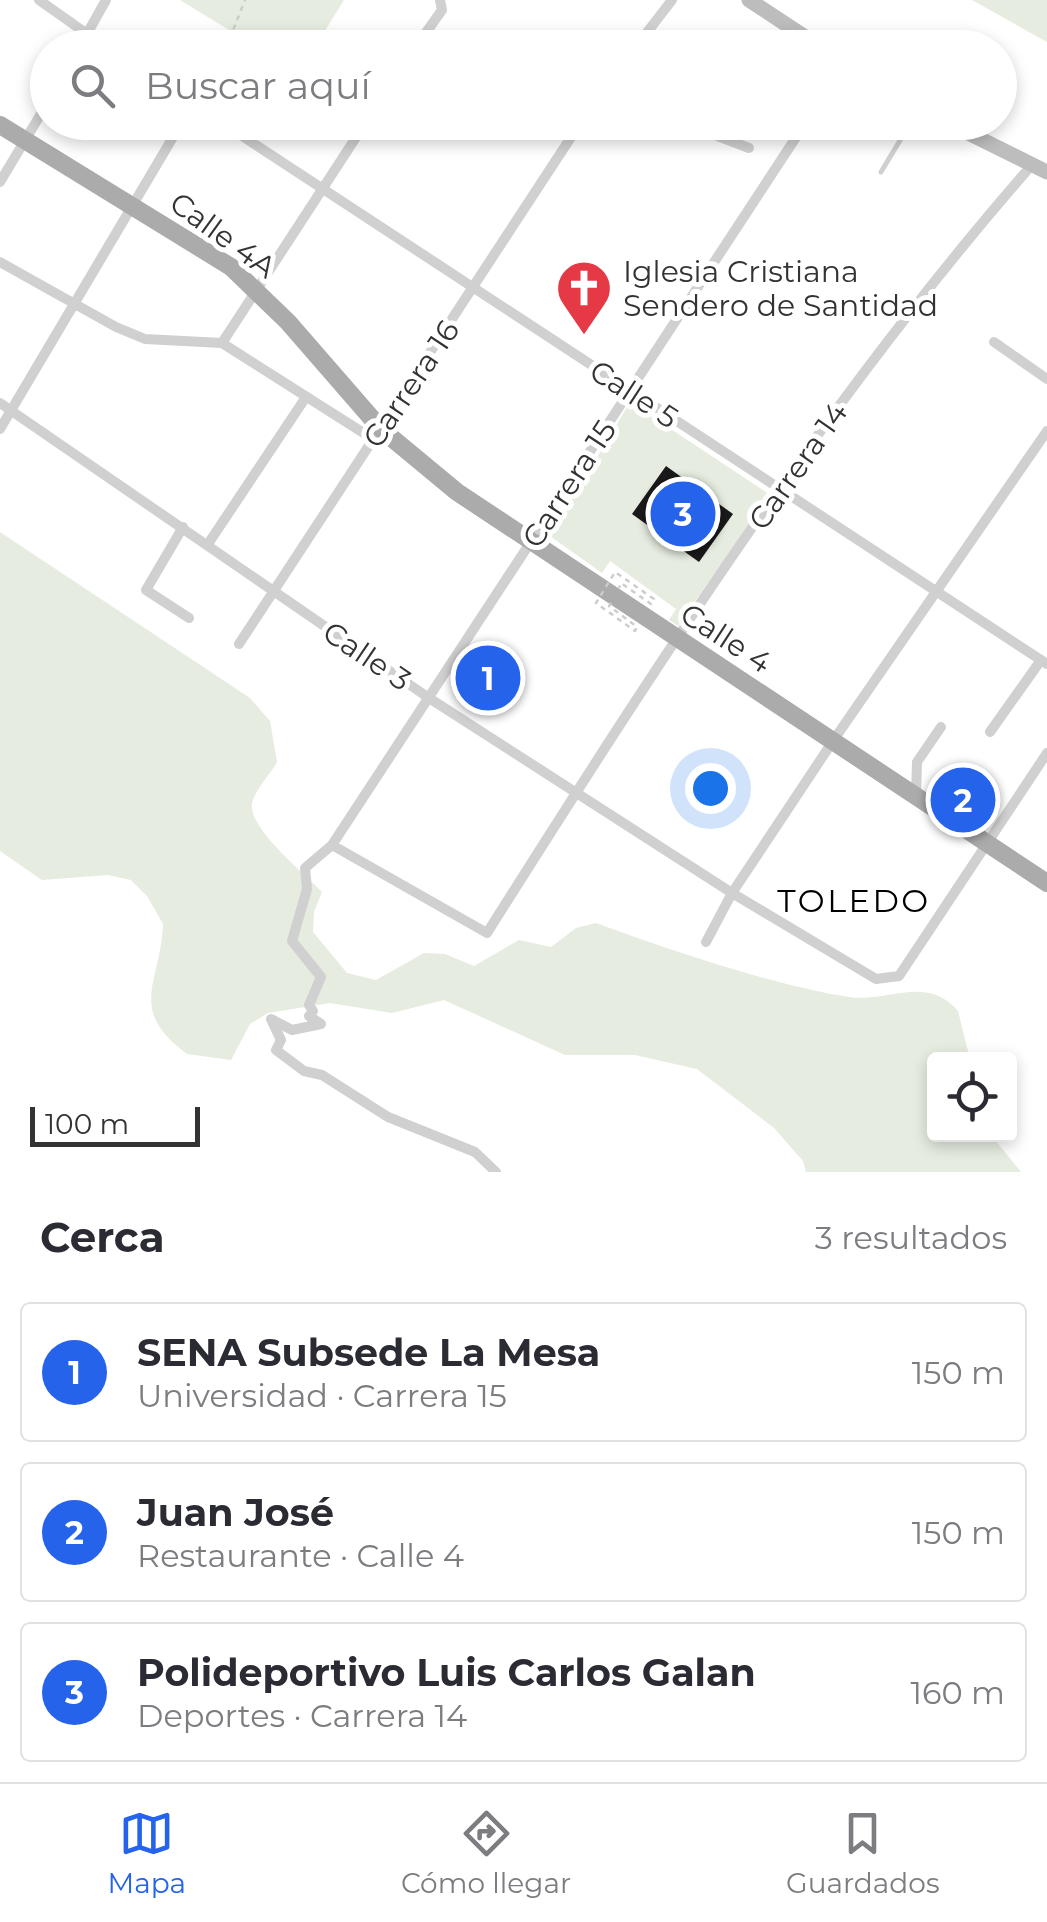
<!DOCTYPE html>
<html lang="es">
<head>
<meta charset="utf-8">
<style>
  :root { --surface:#fff; --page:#f7f7f7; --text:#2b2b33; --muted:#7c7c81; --line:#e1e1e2; --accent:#2563eb }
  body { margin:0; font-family:Montserrat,sans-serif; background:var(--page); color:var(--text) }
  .controls { position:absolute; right:30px; bottom:30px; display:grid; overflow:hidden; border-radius:10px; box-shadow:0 5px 15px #0003 }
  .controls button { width:90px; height:90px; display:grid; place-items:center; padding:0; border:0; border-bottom:2px solid var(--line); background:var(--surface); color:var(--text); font:50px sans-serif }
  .scale { position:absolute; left:30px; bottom:25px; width:170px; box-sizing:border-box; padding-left:10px; border:5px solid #333; border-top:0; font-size:28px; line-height:35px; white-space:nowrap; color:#333; -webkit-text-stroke:8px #fff; paint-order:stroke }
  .you { position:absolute; left:710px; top:788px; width:35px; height:35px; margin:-25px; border:8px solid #fff; border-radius:50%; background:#1a73e8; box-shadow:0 0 0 15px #1a73e833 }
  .badge { display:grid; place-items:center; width:65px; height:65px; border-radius:50%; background:var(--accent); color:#fff; font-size:32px; font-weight:700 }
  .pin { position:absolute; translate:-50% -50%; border:5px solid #fff; box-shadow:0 2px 10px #0006 }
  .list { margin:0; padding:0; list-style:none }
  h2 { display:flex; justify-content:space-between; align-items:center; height:130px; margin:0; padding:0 40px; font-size:42px }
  h2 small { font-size:32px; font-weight:400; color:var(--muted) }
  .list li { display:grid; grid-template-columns:65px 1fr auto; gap:30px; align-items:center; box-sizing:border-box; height:140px; margin:0 20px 20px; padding:0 20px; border:2px solid var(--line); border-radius:10px }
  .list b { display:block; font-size:38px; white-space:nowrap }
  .list p { margin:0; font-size:32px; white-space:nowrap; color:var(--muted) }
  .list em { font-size:32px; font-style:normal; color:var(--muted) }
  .icon { flex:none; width:55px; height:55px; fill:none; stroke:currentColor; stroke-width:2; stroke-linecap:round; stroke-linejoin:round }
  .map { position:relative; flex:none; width:1047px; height:1172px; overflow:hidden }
  .search { position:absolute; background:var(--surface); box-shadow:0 5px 15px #0003; left:30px; right:30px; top:30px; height:110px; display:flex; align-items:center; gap:25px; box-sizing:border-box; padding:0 35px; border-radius:55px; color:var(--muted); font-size:38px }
  .sheet { height:610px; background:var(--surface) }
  nav { display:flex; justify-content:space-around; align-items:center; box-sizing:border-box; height:140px; border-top:2px solid var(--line); background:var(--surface); font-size:28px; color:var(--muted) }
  nav a { display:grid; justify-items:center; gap:5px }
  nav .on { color:var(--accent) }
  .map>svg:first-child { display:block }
  .green { fill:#e6ecdf }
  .building { fill:#1a1a1a }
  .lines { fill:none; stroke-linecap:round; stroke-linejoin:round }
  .path { stroke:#cdcdcd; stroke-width:2.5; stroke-dasharray:5 5; stroke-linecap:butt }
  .service { stroke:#d0d0d0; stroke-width:5 }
  .minor { stroke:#d0d0d0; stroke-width:10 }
  .secondary { stroke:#bdbdbd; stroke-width:15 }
  .primary { stroke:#ababab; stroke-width:18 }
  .path-bridge { stroke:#cdcdcd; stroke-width:2.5; stroke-dasharray:5 5; stroke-linecap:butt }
  .labels { text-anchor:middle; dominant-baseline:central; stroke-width:10; stroke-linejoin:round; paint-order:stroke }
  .street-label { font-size:30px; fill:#333; stroke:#fff }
  .poi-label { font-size:30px; fill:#333; stroke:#fff; text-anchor:start }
  .neighbourhood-label { font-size:32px; letter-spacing:2.5px; fill:#000; stroke:#fff }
</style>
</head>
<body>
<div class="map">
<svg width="1047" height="1172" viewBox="0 0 1047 1172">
  <rect width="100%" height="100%" fill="#fff"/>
  <!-- green -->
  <g class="green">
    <path d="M180 0H344L315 47H257Z"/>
    <path d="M972 0H1047V42Z"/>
    <path d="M630 402 769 494 678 626 669 620 676 609 610 561 602 573 550 536Z"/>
    <path d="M0 532 250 698 270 721 277 762C270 775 255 789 252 804 248 828 306 875 322 892L314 912 313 932 347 973 376 980 424 953 445 954 474 966 519 940 551 947 576 928 596 923C670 950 772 985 849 997 888 1003 926 974 958 1011L970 1059 934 1060V1134L991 1135 1021 1172H806L803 1161 774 1128 697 1069 635 1055H565L444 1000 392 1013 330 1003 268 1013 250 1024 231 1060 187 1054C126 1009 161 983 163 924L147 896 131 880 108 875 42 880 0 851Z"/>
  </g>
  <!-- building -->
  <path class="building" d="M666 466 733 514 699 562 632 514Z"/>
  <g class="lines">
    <!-- path -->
    <path class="path" d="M226 48 245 0"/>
    <!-- service -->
    <path class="service" d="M881 172 911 122"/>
    <!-- minor -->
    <g class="minor">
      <path d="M39 0 107 48"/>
      <path d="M79 48 106 0"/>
      <path d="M415 48 442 10 440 0"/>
      <path d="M635 48 672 0"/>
      <path d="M221 122 1047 664"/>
      <path d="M681 122 749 148"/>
      <path d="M0 182 48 102"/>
      <path d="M0 262 116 327 145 339 222 343 373 439"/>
      <path d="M994 342 1047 379"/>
      <path d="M222 343 366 122"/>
      <path d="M0 403 429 698 732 893 876 979 899 976 1047 753"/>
      <path d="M0 429 182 122"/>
      <path d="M183 527 146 590 189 618"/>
      <path d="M208 544 306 397"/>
      <path d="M239 644 581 122"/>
      <path d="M990 732 1041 660"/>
      <path d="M916 796 917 762 941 727"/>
      <path d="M332 845 487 933C654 669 825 401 1031 166"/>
      <path d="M706 942 732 893 833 741 1047 431"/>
      <path d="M496 1172 475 1152 388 1117 322 1075 304 1071 276 1050 281 1040 271 1019 292 1030 321 1024 309 1016 313 1011 309 1005 321 977 292 941 307 889 305 868 332 845 806 122"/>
    </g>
    <!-- secondary -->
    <g class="secondary">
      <path d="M749 0 822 48"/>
      <path d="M946 122 1047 172"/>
    </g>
    <!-- primary -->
    <path class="primary" d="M0 125 231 267 288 322 381 429 457 492 1047 883"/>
    <!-- path-bridge -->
    <path class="path-bridge" d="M611 603 609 606 637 627 635 631 596 603 615 572 654 599 651 604 621 583 619 588"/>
  </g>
  <!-- icons -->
  <defs>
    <g id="church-pin" transform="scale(2.875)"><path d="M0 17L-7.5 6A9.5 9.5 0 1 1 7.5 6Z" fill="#e63946" stroke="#fff"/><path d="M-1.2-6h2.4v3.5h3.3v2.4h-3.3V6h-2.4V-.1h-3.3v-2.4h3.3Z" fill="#fff"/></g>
  </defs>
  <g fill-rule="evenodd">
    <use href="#church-pin" x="584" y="288"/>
  </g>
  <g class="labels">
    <!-- street labels -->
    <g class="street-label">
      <text transform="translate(223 235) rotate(36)">Calle 4A</text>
      <text transform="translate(411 384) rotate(-56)">Carrera 16</text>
      <text transform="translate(634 394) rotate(33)">Calle 5</text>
      <text transform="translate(798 466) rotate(-55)">Carrera 14</text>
      <text transform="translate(569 484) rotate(-57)">Carrera 15</text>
      <text transform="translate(726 638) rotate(33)">Calle 4</text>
      <text transform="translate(367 656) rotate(34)">Calle 3</text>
    </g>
    <!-- poi labels -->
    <g class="poi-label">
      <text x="623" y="271">Iglesia Cristiana<tspan x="623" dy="34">Sendero de Santidad</tspan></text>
    </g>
    <!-- neighbourhood labels -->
    <g class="neighbourhood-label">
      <text x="854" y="900">TOLEDO</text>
    </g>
  </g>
</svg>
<div class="controls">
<button><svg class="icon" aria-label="locate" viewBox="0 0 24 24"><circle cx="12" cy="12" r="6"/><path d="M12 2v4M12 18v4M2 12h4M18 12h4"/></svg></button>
</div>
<div class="scale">100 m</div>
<div class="you"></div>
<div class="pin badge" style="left:488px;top:678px">1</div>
<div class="pin badge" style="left:963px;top:800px">2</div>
<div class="pin badge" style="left:683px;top:514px">3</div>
<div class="search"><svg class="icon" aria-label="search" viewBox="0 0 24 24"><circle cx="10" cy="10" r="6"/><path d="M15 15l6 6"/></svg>Buscar aquí</div>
</div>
<section class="sheet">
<h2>Cerca<small>3 resultados</small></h2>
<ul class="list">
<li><span class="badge">1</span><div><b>SENA Subsede La Mesa</b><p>Universidad · Carrera 15</p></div><em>150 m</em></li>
<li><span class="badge">2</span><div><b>Juan José</b><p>Restaurante · Calle 4</p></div><em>150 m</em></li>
<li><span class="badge">3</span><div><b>Polideportivo Luis Carlos Galan</b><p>Deportes · Carrera 14</p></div><em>160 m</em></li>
</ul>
</section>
<nav>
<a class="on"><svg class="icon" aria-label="map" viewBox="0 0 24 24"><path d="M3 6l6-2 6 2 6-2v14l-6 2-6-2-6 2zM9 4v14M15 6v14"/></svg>Mapa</a>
<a><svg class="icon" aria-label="directions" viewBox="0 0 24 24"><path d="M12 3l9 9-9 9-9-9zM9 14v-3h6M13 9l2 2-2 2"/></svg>Cómo llegar</a>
<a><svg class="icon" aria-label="saved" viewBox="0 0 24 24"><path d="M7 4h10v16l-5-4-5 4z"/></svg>Guardados</a>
</nav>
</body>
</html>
